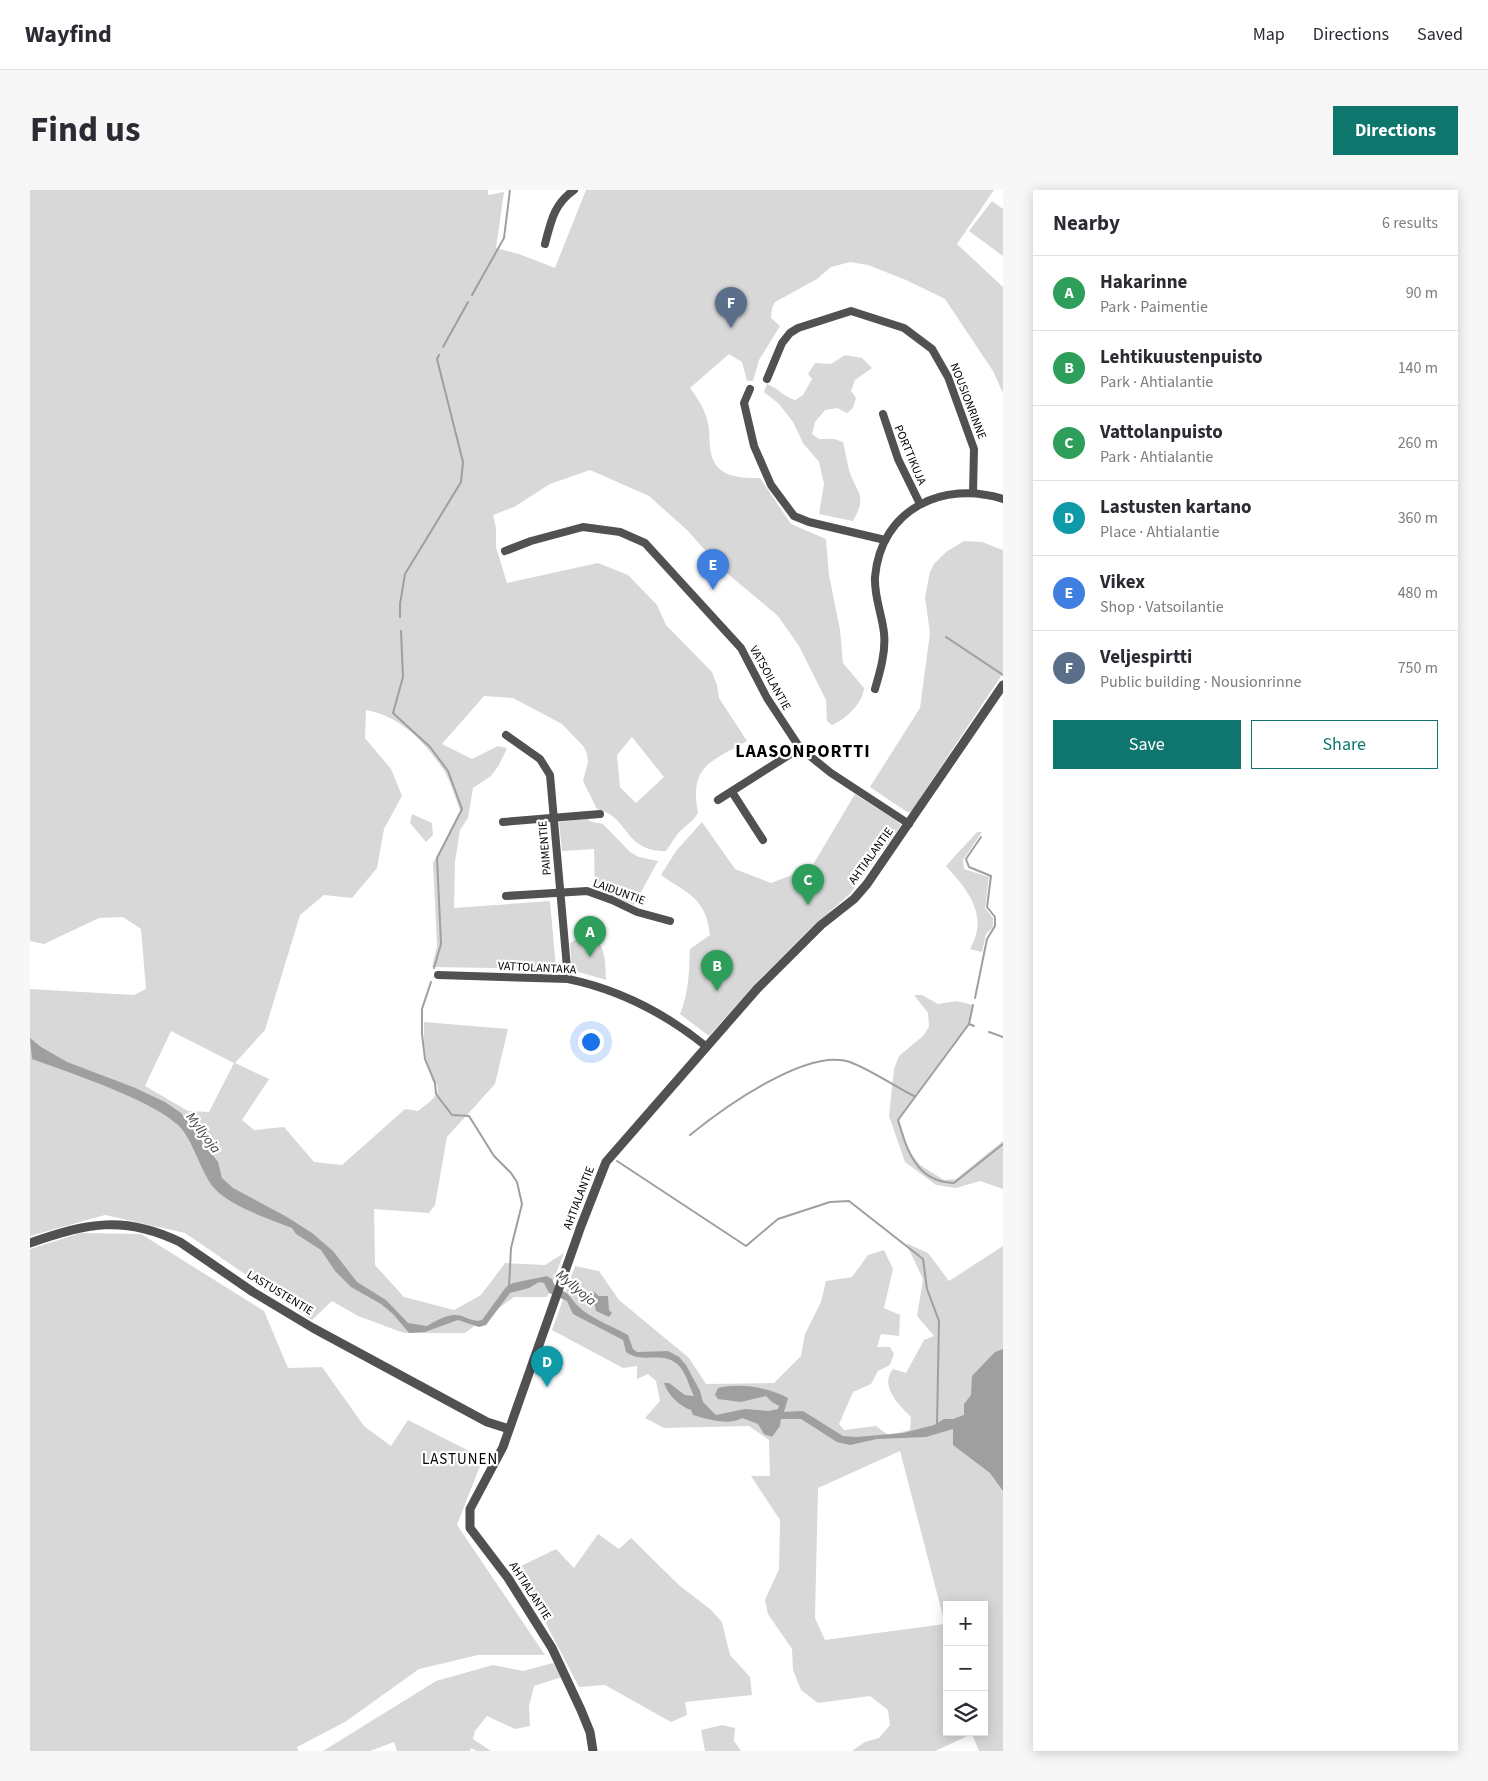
<!DOCTYPE html>
<html lang="en">
<head>
<meta charset="utf-8">
<style>
  :root { --surface:#fff; --page:#f7f7f7; --text:#2b2b33; --muted:#7c7c81; --line:#e1e1e2; --accent:#0f766e }
  body { margin:0; font-family:"Source Sans 3",sans-serif; background:var(--page); color:var(--text) }
  .controls { position:absolute; right:15px; bottom:15px; display:grid; overflow:hidden; border-radius:0px; box-shadow:0 2px 12px #0003 }
  .controls button { width:45px; height:45px; display:grid; place-items:center; padding:0; border:0; border-bottom:1px solid var(--line); background:var(--surface); color:var(--text); font:25px sans-serif }
  .you { position:absolute; left:560px; top:851px; width:18px; height:18px; margin:-12px; border:4px solid #fff; border-radius:50%; background:#1a73e8; box-shadow:0 0 0 8px #1a73e833 }
  .badge { display:grid; place-items:center; width:32px; height:32px; border-radius:50%; background:var(--accent); color:#fff; font-size:16px; font-weight:700 }
  .pin { position:absolute; translate:-50% -41px; filter:drop-shadow(0 1px 2px #0008) }
  .pin::after { content:''; position:absolute; top:26px; width:18px; height:15px; background:inherit; clip-path:polygon(0 0,100% 0,50% 100%) }
  .list { margin:0; padding:0; list-style:none }
  h2 { display:flex; justify-content:space-between; align-items:center; height:65px; margin:0; padding:0 20px; font-size:21px }
  h2 small { font-size:16px; font-weight:400; color:var(--muted) }
  .list li { display:grid; grid-template-columns:32px 1fr auto; gap:15px; align-items:center; box-sizing:border-box; height:75px; padding:0 20px; border-top:1px solid var(--line) }
  .list b { display:block; font-size:19px; white-space:nowrap }
  .list p { margin:0; font-size:16px; white-space:nowrap; color:var(--muted) }
  .list em { font-size:16px; font-style:normal; color:var(--muted) }
  .actions { display:flex; gap:10px; padding:15px 20px }
  .actions a { flex:1; padding:11px 0; border:1px solid var(--accent); border-radius:0px; text-align:center; font-size:18px; color:var(--accent) }
  .actions .main { background:var(--accent); color:#fff }
  .icon { flex:none; width:28px; height:28px; fill:none; stroke:currentColor; stroke-width:2; stroke-linecap:round; stroke-linejoin:round }
  .map { position:relative; flex:none; width:973px; height:1561px; overflow:hidden; border-radius:0px }
  header { display:flex; align-items:center; gap:30px; box-sizing:border-box; height:70px; padding:0 25px; background:var(--surface); border-bottom:1px solid var(--line) }
  header strong { font-size:24px }
  nav { display:flex; gap:28px; margin-inline-start:auto; font-size:18px }
  .intro { display:flex; align-items:center; justify-content:space-between; box-sizing:border-box; height:120px; padding:0 30px }
  h1 { margin:0; font-size:35px }
  .button { padding:12px 22px; border-radius:0px; background:var(--accent); color:#fff; font-size:18px; font-weight:700 }
  main { display:flex; gap:30px; padding:0 30px }
  aside { flex:1; background:var(--surface); border-radius:0px; box-shadow:0 2px 12px #0003 }
  .map>svg:first-child { display:block }
  .green { fill:#d8d8d8; fill-rule:evenodd }
  .water { fill:#9f9f9f }
  .lines { fill:none; stroke-linecap:round; stroke-linejoin:round }
  .stream { stroke:#9f9f9f; stroke-width:2 }
  .minor { stroke:#515151; stroke-width:8 }
  .tertiary { stroke:#515151; stroke-width:9 }
  .labels { text-anchor:middle; dominant-baseline:central; stroke-width:4.5; stroke-linejoin:round; paint-order:stroke }
  .street-label { font-size:12px; fill:#000; stroke:#fff }
  .water-label { font-size:14px; font-style:italic; fill:#404040; stroke:#fff }
  .quarter-label { font-size:15px; letter-spacing:1px; fill:#000; stroke:#fff }
  .district-label { font-size:18px; font-weight:bold; letter-spacing:1px; fill:#000; stroke:#fff }
</style>
</head>
<body>
<header>
<strong>Wayfind</strong>
<nav><a>Map</a><a>Directions</a><a>Saved</a></nav>
</header>
<div class="intro"><h1>Find us</h1><a class="button">Directions</a></div>
<main>
<div class="map">
<svg width="973" height="1561" viewBox="0 0 973 1561">
  <rect width="100%" height="100%" fill="#fff"/>
  <!-- green -->
  <g class="green">
    <path d="M0 0H458V5L474 2 466 58 489 64 525 78 556 0H964L927 54 973 97V203L963 181 915 109 876 90 838 75 820 72 801 77 787 89 745 112 742 118 741 128 750 136 729 170 723 191H717L712 172 699 164 660 198C668 209 675 219 678 233 680 241 679 249 680 257 683 287 706 288 730 288L761 334 796 349 799 385 810 440 813 473 834 498C833 513 815 530 802 535L797 531 796 510 769 456 748 426 692 379 657 340 619 306 560 280 520 294 484 317 463 325 466 338V357L477 393 568 373 598 385 627 415 636 435 682 482 687 495 689 508 717 551C681 572 659 575 668 623L663 630 649 642 636 661C594 662 599 626 567 619L553 591 558 572 557 564 554 557 532 534 483 508 454 506 412 554 442 569 468 556 477 558 469 575 461 586 443 598 438 628 430 640 425 672 424 718 520 711 526 779 402 777 407 756 403 673 431 622C425 609 421 591 413 579 394 551 370 526 336 520L335 548 361 579 372 606 354 639 347 678 322 708 294 705 270 725 235 840 205 873 239 889 212 930 224 940 254 937 284 972 312 975 375 919 388 921C419 898 407 901 397 871 393 859 394 844 394 832L478 839 465 894 417 947 405 1015 399 1023 344 1019 345 1075 374 1107 424 1120 451 1105 475 1073 515 1075 534 1063 517 1107H484L435 1143H374L328 1126 302 1111 282 1130 155 1043 75 1025 0 1046V799L104 805 116 799 111 739 93 727 69 728 14 754 0 751ZM602 547 634 587 606 613 590 597 587 565ZM141 841 204 873 179 922 158 921 115 896Z"/>
    <path d="M962 11 973 19V66L939 41Z"/>
    <path d="M815 165 832 168 842 178 825 190 821 201 826 208 823 218 817 223 807 218 795 220 785 232 782 244 789 249H804L813 252C815 261 817 271 819 280 827 305 838 304 823 331L789 324 794 294 789 272 773 253 763 232 749 214 734 202 737 194C748 198 754 207 765 210L773 205 782 189 778 184 785 173 801 174Z"/>
    <path d="M934 351 952 352 973 360V483L881 622H877L840 597 890 518 900 443 895 407 900 382 904 374 916 362Z"/>
    <path d="M825 604 865 630 871 635 869 638 820 704 780 739 727 792 679 846 650 824C659 803 659 781 660 759L680 745C676 708 658 704 631 685L646 661 672 632 705 679 741 693 781 678Z"/>
    <path d="M382 624 402 633 403 645 396 652 380 633Z"/>
    <path d="M557 629 562 632 573 634 600 662 609 667 628 671 604 715 565 699 564 659 532 661 529 632Z"/>
    <path d="M947 642H952L933 670 934 679 959 687 955 718 963 728V737L956 744 952 762 940 759C959 727 939 701 916 676Z"/>
    <path d="M552 746C577 747 575 771 576 790L542 780 540 753Z"/>
    <path d="M884 805H892L908 814 927 811 943 815 939 834 869 930 878 959 890 975 914 990 926 989 973 951V999L950 991 926 998 906 995 875 972 859 926 864 879 869 866 893 846 899 837 898 823Z"/>
    <path d="M51 1043 111 1044 234 1121 258 1178 292 1177 334 1236 361 1256 378 1230 453 1268 427 1335 515 1465H448L389 1479 315 1532 267 1557 268 1561H0V1059Z"/>
    <path d="M876 1053 898 1063 919 1091 973 1056V1561H949L942 1544 905 1561H822L835 1552 849 1548 860 1535 858 1520 840 1506 788 1513 771 1500 763 1480 762 1459 738 1424 735 1410 749 1379 750 1330 721 1286H740L739 1250 719 1236 634 1238 615 1228 630 1211 626 1191 618 1184 607 1189V1176L593 1178 522 1140 545 1076 569 1081 589 1110 659 1168 676 1194 744 1193 771 1166 775 1144 791 1112 796 1091 822 1087 838 1065 854 1060 863 1079 854 1118 870 1125 869 1146 851 1144 847 1157H860L864 1164 860 1175 848 1181 841 1194 823 1202 809 1234 814 1240 846 1236 858 1245 880 1240 881 1227C869 1215 849 1196 863 1179L876 1183 894 1150 904 1146 887 1126 893 1089ZM870 1261 915 1434 795 1450 785 1428 788 1298ZM917 1415H954V1542H917Z"/>
    <path d="M568 1344 589 1359 601 1348 650 1396 680 1419 692 1432 700 1465 720 1487 722 1505 655 1512 657 1525 641 1532 575 1495 549 1497 487 1378 526 1359 544 1378Z"/>
    <path d="M523 1473 532 1487 504 1496 499 1516 500 1536 485 1539 457 1526 445 1541 443 1549 461 1561H447L441 1558 440 1561H367L364 1552 340 1561H293L406 1491 463 1475 493 1481Z"/>
    <path d="M692 1535 705 1538 704 1551 711 1561H675L671 1540Z"/>
  </g>
  <!-- water -->
  <g class="water">
    <path d="M0 848 11 857 37 872 103 897 135 912 151 923 188 972 192 988 203 998 257 1027 282 1043 303 1061 327 1092 356 1110 378 1133 397 1136C407 1130 420 1122 432 1126 439 1129 445 1132 452 1130L476 1097 483 1093 517 1086 522 1089 526 1098C540 1103 538 1105 547 1115 559 1128 582 1136 598 1145L603 1159 607 1162 638 1161 649 1167 656 1175 670 1201 673 1212 686 1225 715 1219 739 1221 748 1219 749 1216 742 1212 736 1206 711 1212 688 1209 685 1205 688 1198C711 1193 738 1197 758 1208L754 1222 773 1221 813 1246 826 1247 873 1243 904 1235 914 1229H923L934 1225V1214L941 1205 942 1186 965 1162 973 1159V1301L960 1283 923 1255V1239L896 1247 847 1249 820 1255 807 1252 771 1229H751L750 1236 742 1247 734 1244 728 1234 712 1228C699 1236 677 1229 663 1225L661 1220C649 1216 638 1205 634 1193H639L655 1205 664 1206C659 1197 657 1185 650 1177 634 1159 614 1175 596 1162L593 1150 543 1124 537 1111 519 1103 514 1093 509 1092 499 1098 480 1103 456 1135 449 1137 428 1130 395 1142 379 1143 363 1124 351 1114 321 1097 305 1081 291 1060 266 1044 262 1038C239 1029 200 1016 184 998 171 983 163 949 148 935 120 909 40 883 2 869Z"/>
    <path d="M563 1101 569 1106H578L579 1120 582 1123 579 1127 566 1121 562 1105Z"/>
  </g>
  <g class="lines">
    <!-- stream -->
    <g class="stream">
      <path d="M442 105 474 48 480 0"/>
      <path d="M413 157 438 112"/>
      <path d="M370 427V414L375 384 431 292 433 272 407 169 409 165"/>
      <path d="M371 441 373 487 363 523 400 557 418 581 432 619 407 668 411 754 404 778"/>
      <path d="M916 447 973 485"/>
      <path d="M401 792 392 819V844L395 869 405 893 406 904 422 925 439 926 464 966 481 983 487 992 492 1014 481 1058 479 1097"/>
      <path d="M945 808 957 749 965 736V727L957 717 961 686 939 677 936 669 951 647"/>
      <path d="M943 815 939 834 868 930C877 960 886 992 924 993L973 954"/>
      <path d="M939 834 944 836"/>
      <path d="M959 842 973 847"/>
      <path d="M660 945C692 919 777 857 820 872 841 880 864 896 884 906"/>
      <path d="M587 971 716 1056 748 1029 800 1012 819 1011 893 1069 897 1099 909 1131 907 1235"/>
    </g>
    <!-- minor -->
    <g class="minor">
      <path d="M515 54C521 31 524 14 544 0"/>
      <path d="M737 189 752 153 760 143 768 138 821 121 874 138 902 159 918 187 944 259 943 302"/>
      <path d="M720 199 714 213 724 256 741 295 764 326 779 332 855 350"/>
      <path d="M853 224 868 269 890 314"/>
      <path d="M475 361 501 351 553 337 590 342 615 353 711 458 737 508 770 558 801 583 879 634"/>
      <path d="M845 499C850 482 856 462 854 443 852 424 844 407 845 387 851 319 913 290 973 309"/>
      <path d="M476 545 510 569 520 585 538 789"/>
      <path d="M702 602 733 650"/>
      <path d="M688 610 770 558"/>
      <path d="M473 632 570 624"/>
      <path d="M476 706 557 701 582 710 607 722 640 731"/>
      <path d="M408 785 538 789C591 800 635 823 677 857"/>
    </g>
    <!-- tertiary -->
    <g class="tertiary">
      <path d="M0 1053C57 1033 94 1025 150 1052L223 1102 283 1138 457 1232 479 1239"/>
      <path d="M563 1561 560 1542 551 1520 522 1458 478 1388 440 1338V1319L473 1257 551 1036 576 972 727 799 791 735 824 709 837 694 973 495"/>
    </g>
  </g>
  <g class="labels">
    <!-- street labels -->
    <g class="street-label">
      <text transform="translate(938 211) rotate(69)">NOUSIONRINNE</text>
      <text transform="translate(880 265) rotate(67)">PORTTIKUJA</text>
      <text transform="translate(740 488) rotate(61)">VATSOILANTIE</text>
      <text transform="translate(515 658) rotate(-95)">PAIMENTIE</text>
      <text transform="translate(841 666) rotate(-54)">AHTIALANTIE</text>
      <text transform="translate(589 702) rotate(20)">LAIDUNTIE</text>
      <text transform="translate(507 778) rotate(3)">VATTOLANTAKA</text>
      <text transform="translate(549 1008) rotate(-69)">AHTIALANTIE</text>
      <text transform="translate(250 1103) rotate(31)">LASTUSTENTIE</text>
      <text transform="translate(500 1401) rotate(57)">AHTIALANTIE</text>
    </g>
    <!-- water labels -->
    <g class="water-label">
      <text transform="translate(173 943) rotate(53)">Myllyoja</text>
      <text transform="translate(546 1098) rotate(40)">Myllyoja</text>
    </g>
    <!-- quarter labels -->
    <g class="quarter-label">
      <text x="430" y="1269">LASTUNEN</text>
    </g>
    <!-- district labels -->
    <g class="district-label">
      <text x="773" y="561">LAASONPORTTI</text>
    </g>
  </g>
</svg>
<div class="controls">
<button>+</button>
<button>−</button>
<button><svg class="icon" aria-label="layers" viewBox="0 0 24 24"><path d="M12 4l9 5-9 5-9-5zM3 14l9 5 9-5"/></svg></button>
</div>
<div class="you"></div>
<div class="pin badge" style="left:560px;top:767px;background:#2e9e5b">A</div>
<div class="pin badge" style="left:687px;top:801px;background:#2e9e5b">B</div>
<div class="pin badge" style="left:778px;top:715px;background:#2e9e5b">C</div>
<div class="pin badge" style="left:517px;top:1197px;background:#0f9aa8">D</div>
<div class="pin badge" style="left:683px;top:400px;background:#3f7fe0">E</div>
<div class="pin badge" style="left:701px;top:138px;background:#5c6f8a">F</div>
</div>
<aside>
<h2>Nearby<small>6 results</small></h2>
<ul class="list">
<li><span class="badge" style="background:#2e9e5b">A</span><div><b>Hakarinne</b><p>Park · Paimentie</p></div><em>90 m</em></li>
<li><span class="badge" style="background:#2e9e5b">B</span><div><b>Lehtikuustenpuisto</b><p>Park · Ahtialantie</p></div><em>140 m</em></li>
<li><span class="badge" style="background:#2e9e5b">C</span><div><b>Vattolanpuisto</b><p>Park · Ahtialantie</p></div><em>260 m</em></li>
<li><span class="badge" style="background:#0f9aa8">D</span><div><b>Lastusten kartano</b><p>Place · Ahtialantie</p></div><em>360 m</em></li>
<li><span class="badge" style="background:#3f7fe0">E</span><div><b>Vikex</b><p>Shop · Vatsoilantie</p></div><em>480 m</em></li>
<li><span class="badge" style="background:#5c6f8a">F</span><div><b>Veljespirtti</b><p>Public building · Nousionrinne</p></div><em>750 m</em></li>
</ul>
<div class="actions"><a class="main">Save</a><a>Share</a></div>
</aside>
</main>
</body>
</html>
